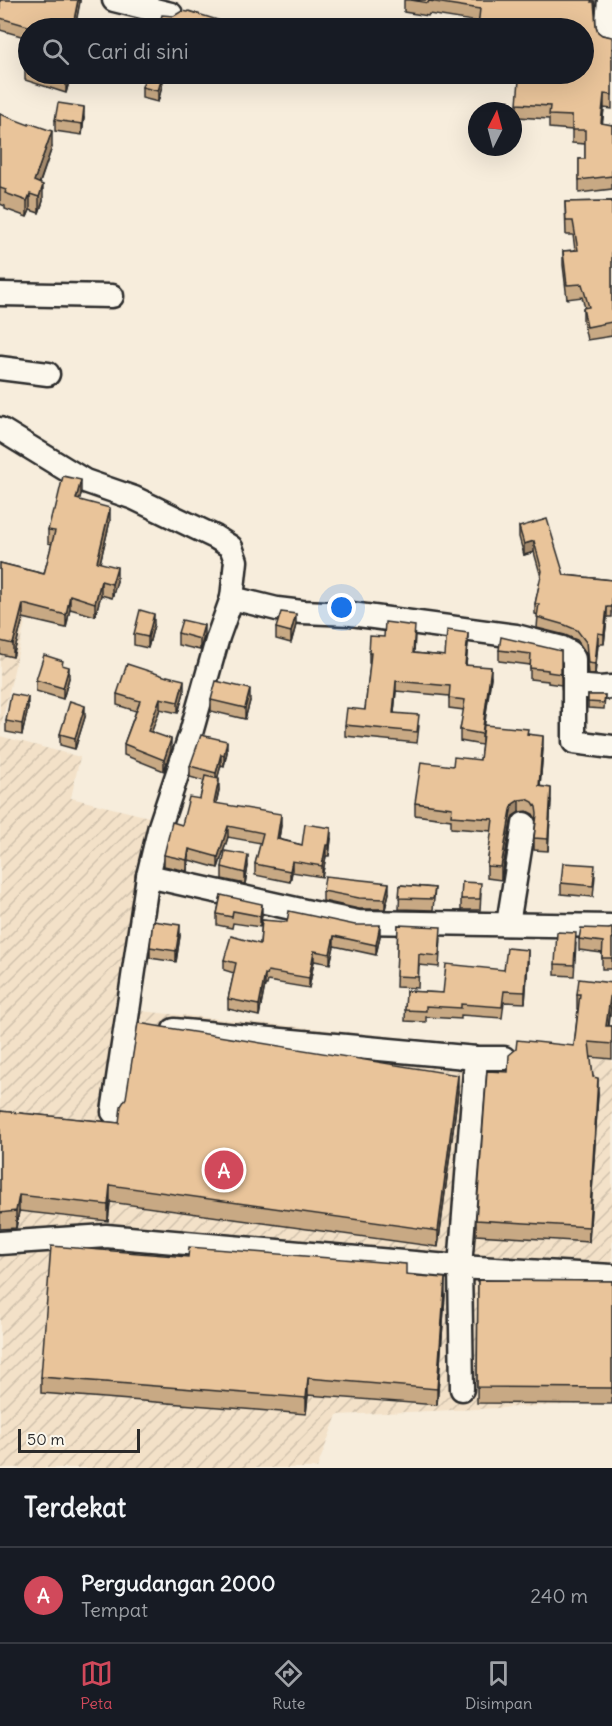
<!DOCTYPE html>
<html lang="id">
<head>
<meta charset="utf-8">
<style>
  :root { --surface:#171b24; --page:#20242c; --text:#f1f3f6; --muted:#9ea1a6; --line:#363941; --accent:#d1495b }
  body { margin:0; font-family:Delius,sans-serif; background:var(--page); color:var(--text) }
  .compass { position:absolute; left:468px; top:102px; width:54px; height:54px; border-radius:50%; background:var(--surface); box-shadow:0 6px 24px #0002; rotate:6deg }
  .scale { position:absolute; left:18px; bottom:15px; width:122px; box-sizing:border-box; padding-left:6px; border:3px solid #2b2b2b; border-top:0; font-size:16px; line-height:21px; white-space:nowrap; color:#2b2b2b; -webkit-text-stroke:4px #fbf7ec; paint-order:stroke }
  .you { position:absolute; left:342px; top:608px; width:21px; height:21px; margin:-15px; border:4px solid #fff; border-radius:50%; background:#1a73e8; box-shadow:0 0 0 9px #1a73e833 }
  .badge { display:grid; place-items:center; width:39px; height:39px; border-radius:50%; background:var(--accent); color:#fff; font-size:20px; font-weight:700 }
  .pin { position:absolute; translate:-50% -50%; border:3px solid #fff; box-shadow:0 2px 6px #0006 }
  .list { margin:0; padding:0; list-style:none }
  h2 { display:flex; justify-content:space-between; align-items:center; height:78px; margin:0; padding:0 24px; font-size:26px }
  h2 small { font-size:20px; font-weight:400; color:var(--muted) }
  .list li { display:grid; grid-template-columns:39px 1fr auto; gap:18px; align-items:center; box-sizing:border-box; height:96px; padding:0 24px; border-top:2px solid var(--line) }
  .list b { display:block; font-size:22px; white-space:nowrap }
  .list p { margin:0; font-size:20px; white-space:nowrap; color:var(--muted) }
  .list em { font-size:20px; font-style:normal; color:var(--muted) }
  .icon { flex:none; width:33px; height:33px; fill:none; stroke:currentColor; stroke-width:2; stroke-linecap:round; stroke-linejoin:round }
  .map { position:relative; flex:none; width:612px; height:1468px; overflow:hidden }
  .search { position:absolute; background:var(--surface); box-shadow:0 6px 24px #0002; left:18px; right:18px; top:18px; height:66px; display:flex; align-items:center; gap:15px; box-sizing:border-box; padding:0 21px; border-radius:33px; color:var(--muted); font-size:22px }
  .sheet { height:174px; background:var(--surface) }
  nav { display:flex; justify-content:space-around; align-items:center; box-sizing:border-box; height:84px; border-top:2px solid var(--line); background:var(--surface); font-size:16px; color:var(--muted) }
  nav a { display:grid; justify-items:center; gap:3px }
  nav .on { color:var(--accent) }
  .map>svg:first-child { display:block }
  .industrial { fill:url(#industrial-furrows) }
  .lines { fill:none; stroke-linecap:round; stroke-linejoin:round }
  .minor-casing { stroke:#2b2b2b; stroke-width:27 }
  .minor { stroke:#fbf7ec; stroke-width:22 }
  .wall { fill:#c8a984; stroke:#2b2b2b; stroke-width:1.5 }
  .shaded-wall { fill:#a3896c; stroke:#2b2b2b; stroke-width:1.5 }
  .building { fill:#e9c49a; stroke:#2b2b2b; stroke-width:1.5 }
</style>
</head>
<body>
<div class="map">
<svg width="612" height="1468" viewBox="0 0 612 1468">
  <defs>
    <pattern id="industrial-furrows" width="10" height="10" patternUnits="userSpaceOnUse" patternTransform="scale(1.5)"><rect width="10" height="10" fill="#f3e1c8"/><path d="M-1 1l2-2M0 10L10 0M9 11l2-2" fill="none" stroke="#d0c1ac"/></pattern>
  </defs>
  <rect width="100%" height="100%" fill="#f7eddc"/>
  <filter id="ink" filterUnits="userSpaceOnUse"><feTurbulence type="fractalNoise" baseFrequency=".0167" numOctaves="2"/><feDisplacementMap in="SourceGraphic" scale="12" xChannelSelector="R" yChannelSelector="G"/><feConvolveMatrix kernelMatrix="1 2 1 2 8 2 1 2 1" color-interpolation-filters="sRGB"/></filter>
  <g filter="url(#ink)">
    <!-- industrial -->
    <g class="industrial">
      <path d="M0 563 35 579 0 731Z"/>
      <path d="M0 736 80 757 71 798 149 817 131 1010 612 1059V1403L337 1415 317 1468H0Z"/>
    </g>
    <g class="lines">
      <!-- minor casing -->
      <g class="minor-casing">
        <g id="minor">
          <path d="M114 0 171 14"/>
          <path d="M609 0 607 23 609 37H612"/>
          <path d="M0 294 112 296"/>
          <path d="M0 368 48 374"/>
          <path d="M0 429 85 481 134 498 215 537 231 547 236 561 232 598 218 637 191 733 160 826 148 876 113 1112"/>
          <path d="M232 598 277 609 302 612 351 614 516 636 562 648 570 652 574 659V742L612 747"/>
          <path d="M574 686 599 688 612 687"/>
          <path d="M148 876 305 911 358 922 612 926"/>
          <path d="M508 924 524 824"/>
          <path d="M174 1030 476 1058 460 1267 462 1389"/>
          <path d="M476 1058H504"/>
          <path d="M0 1243 106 1236 460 1267 612 1276"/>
        </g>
      </g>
      <!-- minor -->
      <use href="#minor" class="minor"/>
    </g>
    <!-- wall -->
    <g class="wall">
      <path d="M0 0H80L76 21 83 28H28V38L0 30Z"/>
      <path d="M404 0H594L596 26 598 32 602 35 612 37V109L604 108 602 124 612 125V189L579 193V159H585V144L572 143V130L549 128V119L517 117V104L532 81 584 74V28H478L479 22 429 14 428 16 404 12Z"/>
      <path d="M28 59V74H71L66 93 25 80V68Z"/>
      <path d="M165 74 158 102 142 98V87Z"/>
      <path d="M0 114 52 147 40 183 43 201 39 213 30 210 27 217 5 209V206L0 204Z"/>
      <path d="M84 118 82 135 55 131V120Z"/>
      <path d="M612 201V336L587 340 583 321V308H585L582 297 567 299 563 265V251L575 250 573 235H566L565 202Z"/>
      <path d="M81 494 79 500 110 521 100 563 117 581 112 598 101 595 95 616 70 609 66 628 23 618 13 657 0 654V563L44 574 52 544 48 543V530L55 510Z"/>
      <path d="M519 527 564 575 612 580V617H607L604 644H598L595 674H588L586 653 577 640 565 635 537 628 538 615 535 614V604L541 577 534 552 524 555 519 537Z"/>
      <path d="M154 625 148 648 134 645V634Z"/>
      <path d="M296 625 291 643 276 639V628Z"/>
      <path d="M178 633 204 636 200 650 178 645Z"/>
      <path d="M415 636 414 653 445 656 468 643 466 665 491 677 484 725 528 734 543 748 540 787 551 800 548 851 534 850V838L536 819 533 814 527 811 519 812 513 816 511 822 501 880 487 878V866L492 831 451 828V820L415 815V803L453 766 480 760 482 745 460 741V730L464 710 449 708V696L396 691 394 713 419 726 417 743 345 736V725L365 710 370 664 369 663V653L384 637Z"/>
      <path d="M499 650 561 651V685L548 683V681L530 679V665L499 661Z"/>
      <path d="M69 678 63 699 36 691V680Z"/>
      <path d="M184 692 178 713 160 709 151 732 171 750 164 771 124 755V744L136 711 117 705V694Z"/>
      <path d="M588 695H605L604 709 588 708Z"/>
      <path d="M211 700 250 701 245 719 211 711Z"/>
      <path d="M28 708 22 735 6 732V721Z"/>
      <path d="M85 717 75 749 60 745V734Z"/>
      <path d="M227 752 224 766 221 765 217 779 219 790 216 803 281 825 279 839 302 845 331 839 329 856H326L322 877 292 872 290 882 255 875V864L261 843 228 837 218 868 189 860 187 871 164 866V855L182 825 200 799 204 781 190 777V766Z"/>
      <path d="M248 866 245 884 222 879V867Z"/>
      <path d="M595 876 593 897 561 894V883Z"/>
      <path d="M400 885 435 888 433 910 399 909Z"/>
      <path d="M323 891 389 893 385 909H359L323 901Z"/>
      <path d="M481 894 480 910H461V899Z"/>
      <path d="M221 895 262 915 260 927 233 923 232 928 217 925V914Z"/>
      <path d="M262 920 380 936 376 955 334 946 330 964 314 961 309 988 268 981 267 985H265L259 1016 228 1009V999L234 973 224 970V960L260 944Z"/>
      <path d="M398 925 441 938 439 967 419 965 418 988 396 987Z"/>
      <path d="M612 928V969H602V953L579 950V939Z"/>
      <path d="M180 936 176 962 150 958V947Z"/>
      <path d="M576 944 574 976 555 975V964Z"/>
      <path d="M528 961 525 1003 504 1002 502 1018 461 1015V1019L426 1017V1022L405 1021 406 991 443 993Z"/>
      <path d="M612 983V1000L609 1026H612V1059L590 1057 593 1077 598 1093 589 1242 476 1235V1220L574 1046 578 1009H577V994Z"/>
      <path d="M458 1091 438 1247 110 1202 108 1221 19 1211 16 1228 0 1229V1111L119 1123Z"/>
      <path d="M406 1275 445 1295 437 1405 308 1395 306 1414 41 1393V1377Z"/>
      <path d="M478 1280 612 1281V1404L477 1403Z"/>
    </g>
    <!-- shaded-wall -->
    <g class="shaded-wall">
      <path d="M78 0H80V2L75 28 74 20Z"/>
      <path d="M68 74H71L66 93V82Z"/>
      <path d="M163 74H165L158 102V91Z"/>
      <path d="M604 94V108L601 137V123Z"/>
      <path d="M84 107V118L82 135V124Z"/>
      <path d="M52 131V147L35 196 34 181Z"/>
      <path d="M43 185V201L39 213V197Z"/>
      <path d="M30 194V210L27 217V201Z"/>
      <path d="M81 480V494L76 513V499Z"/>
      <path d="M110 508V521L97 575V562Z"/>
      <path d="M534 541V552L524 555V544Z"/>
      <path d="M117 567V581L112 598V584Z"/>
      <path d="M101 581V595L95 616V603Z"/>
      <path d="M70 595V609L66 628V615Z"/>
      <path d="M23 604V618L13 657V644Z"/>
      <path d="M607 607V617L604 644V634Z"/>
      <path d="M154 614V625L148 648V637Z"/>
      <path d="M296 614V625L291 643V632Z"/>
      <path d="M204 625V636L200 650V639Z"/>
      <path d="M468 633V643L465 675V665Z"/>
      <path d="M598 633V644L595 674V664Z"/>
      <path d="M69 667V678L63 699V688Z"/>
      <path d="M491 667V677L482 745V734Z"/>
      <path d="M184 680V692L178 713V702Z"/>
      <path d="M396 681V691L393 723V713Z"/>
      <path d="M250 689V701L245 719V708Z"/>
      <path d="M28 697V708L22 735V724Z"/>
      <path d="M160 698V709L148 742V731Z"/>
      <path d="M85 706V717L75 749V738Z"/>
      <path d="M543 736V748L539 799V786Z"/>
      <path d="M171 739V750L164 771V760Z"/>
      <path d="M227 741V752L224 766V755Z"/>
      <path d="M221 754V765L216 784V773Z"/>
      <path d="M219 779V790L214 814V803Z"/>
      <path d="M551 788V800L548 851V839Z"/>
      <path d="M519 800V812L513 816 511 822 501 880V867L511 810 513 804Z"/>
      <path d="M281 814V825L277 850V839Z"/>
      <path d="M228 826V837L218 868V857Z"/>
      <path d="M331 828V839L329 856V845Z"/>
      <path d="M326 845V856L322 877V866Z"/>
      <path d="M189 849V860L187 871V860Z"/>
      <path d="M248 855V866L245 884V873Z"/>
      <path d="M292 861V872L290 882V871Z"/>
      <path d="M389 883V893L385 909V899Z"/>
      <path d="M262 904V915L260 927V916Z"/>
      <path d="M180 925V936L176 962V951Z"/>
      <path d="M380 925V936L376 955V945Z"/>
      <path d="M334 936V946L330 964V954Z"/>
      <path d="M528 950V961L525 1003V992Z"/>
      <path d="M314 951V961L309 988V978Z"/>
      <path d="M265 974V985L259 1016V1005Z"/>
      <path d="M612 985V1000L606 1041V1026Z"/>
      <path d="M458 1075V1091L438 1247V1231Z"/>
      <path d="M598 1078V1093L589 1242V1227Z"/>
      <path d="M110 1185V1202L108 1221V1205Z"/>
      <path d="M19 1195V1211L16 1228V1211Z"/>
      <path d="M445 1278V1295L437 1405V1389Z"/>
      <path d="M308 1378V1395L306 1414V1398Z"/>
    </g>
    <!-- building -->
    <g class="building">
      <path d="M0 0H78L74 20 83 22 81 28H35L0 18Z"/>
      <path d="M411 0H592L591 2H594L596 26 598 32 602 35 612 37V95L604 94 601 123 612 125V176L579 180V159H585V130H572V116L549 115 550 106 517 104 519 80 532 81 533 74H584V28H528L506 25V28H497L478 26 480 9 429 1 428 3Z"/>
      <path d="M182 11 188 12 189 11 230 24 228 28H158L162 15 174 16Z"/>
      <path d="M28 59V69L25 68Z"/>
      <path d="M42 74H68L66 82Z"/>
      <path d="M146 74H163L158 91 142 87Z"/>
      <path d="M58 103 84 107 82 124 55 120Z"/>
      <path d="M0 114 29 125V123L52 131 34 181 43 185 39 197 30 194 27 201 5 193 6 190 0 188Z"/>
      <path d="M612 201V322L587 327 583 308 589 307 582 284 567 285 563 251 578 250 573 221H566L565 202Z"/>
      <path d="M63 476 81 480 76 499 110 508 97 562 117 567 112 584 101 581 95 603 70 595 66 615 23 604 13 644 0 641V563L44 574 55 531 48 530 53 510H55Z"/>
      <path d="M547 519 564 575 612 580V607H607L604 634 598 633 595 664 588 663 586 642 577 630 565 625 537 617 539 604H535L542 571 534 541 524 544 519 527Z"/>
      <path d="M140 610 154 614 148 637 134 634Z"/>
      <path d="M281 612 296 614 291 632 276 628Z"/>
      <path d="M182 620 204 625 200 639 178 633Z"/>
      <path d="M385 622 415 626 413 653 445 656 447 630 468 633 465 665 491 667 482 734 460 730 465 700 449 698 450 686 396 681 393 713 419 715 417 732 345 725 347 708 365 710 371 653H369L370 636 384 637Z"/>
      <path d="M501 637 557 650 561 651V674L548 672V670L530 668 531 654 499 650Z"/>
      <path d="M44 655 63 661 62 665 69 667 63 688 36 680Z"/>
      <path d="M127 664 167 677V676L184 680 178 702 160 698 148 731 171 739 164 760 124 744 140 701 117 694Z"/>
      <path d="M216 681 250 689 245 708 211 700Z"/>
      <path d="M11 694 28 697 22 724 6 721Z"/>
      <path d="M588 695H605L604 703 588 702Z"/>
      <path d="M70 701 85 706 75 738 60 734Z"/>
      <path d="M484 725 528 729 527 734 543 736 539 786 551 788 548 839 534 838 537 814 536 807 533 802 527 799 519 800 513 804 511 810 501 867 487 866 493 819 451 816 452 808 415 803 421 762 453 766 454 757 480 760Z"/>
      <path d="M201 735 227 741 224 755 221 754 216 773 190 766Z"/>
      <path d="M205 776 219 779 214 803 281 814 277 839 302 845 305 824 331 828 329 845H326L322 866 292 861 290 871 255 864 263 833 228 826 218 857 189 849 187 860 164 855 172 822 182 825 189 797 200 799Z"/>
      <path d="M225 851 248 855 245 873 222 867Z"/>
      <path d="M563 863 595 865 593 886 561 883Z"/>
      <path d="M325 876 389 883 385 899 359 898 323 891Z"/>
      <path d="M462 882 481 883 480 899H461Z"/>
      <path d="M400 885 435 888 433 899 399 898Z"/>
      <path d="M221 895 262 904 260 916 233 911 232 917 217 914Z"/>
      <path d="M289 911 355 925H380L376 945 334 936 330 954 314 951 309 978 268 971 267 975 265 974 259 1005 228 999 236 963 224 960 231 936 260 944 262 920 287 922Z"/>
      <path d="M153 921 180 925 176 951 150 947Z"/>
      <path d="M398 925 441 927 439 956 419 954 418 977 396 976Z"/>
      <path d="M581 928 609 929 612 928V958H602L603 942 579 939Z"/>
      <path d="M557 932 576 933 574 965 555 964Z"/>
      <path d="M507 948 528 950 525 992 504 991 502 1007 461 1004V1008L426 1006V1011L405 1010 406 991 443 993 446 964 504 970Z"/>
      <path d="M579 979 612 983 606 1026H612V1044L589 1042 593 1077 598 1078 589 1227 476 1220 487 1071 508 1072 509 1055 516 1049 517 1040 574 1046 580 994H577Z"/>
      <path d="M138 1023 458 1075 438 1231 110 1185 108 1205 19 1195 16 1211 0 1213V1111L119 1123 121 1106 126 1098Z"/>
      <path d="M51 1246 188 1257 189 1247 406 1264V1275L445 1278 437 1389 308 1378 306 1398 41 1377Z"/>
      <path d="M478 1280 612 1281V1388L477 1387Z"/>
    </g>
  </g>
</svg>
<svg class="compass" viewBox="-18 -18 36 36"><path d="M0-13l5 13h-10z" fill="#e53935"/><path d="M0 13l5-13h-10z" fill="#9ea1a6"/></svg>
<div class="scale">50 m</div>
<div class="you"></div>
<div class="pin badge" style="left:224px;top:1170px">A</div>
<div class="search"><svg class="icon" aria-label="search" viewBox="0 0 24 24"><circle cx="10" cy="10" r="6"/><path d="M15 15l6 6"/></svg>Cari di sini</div>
</div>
<section class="sheet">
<h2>Terdekat<small></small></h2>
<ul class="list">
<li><span class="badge">A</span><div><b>Pergudangan 2000</b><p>Tempat</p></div><em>240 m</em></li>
</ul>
</section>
<nav>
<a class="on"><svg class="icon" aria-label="map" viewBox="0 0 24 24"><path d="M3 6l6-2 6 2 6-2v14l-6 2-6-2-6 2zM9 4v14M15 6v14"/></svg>Peta</a>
<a><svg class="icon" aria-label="directions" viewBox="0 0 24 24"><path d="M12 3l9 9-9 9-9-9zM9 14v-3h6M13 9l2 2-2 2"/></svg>Rute</a>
<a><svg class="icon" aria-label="saved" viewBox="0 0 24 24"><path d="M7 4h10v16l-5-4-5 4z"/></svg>Disimpan</a>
</nav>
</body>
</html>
